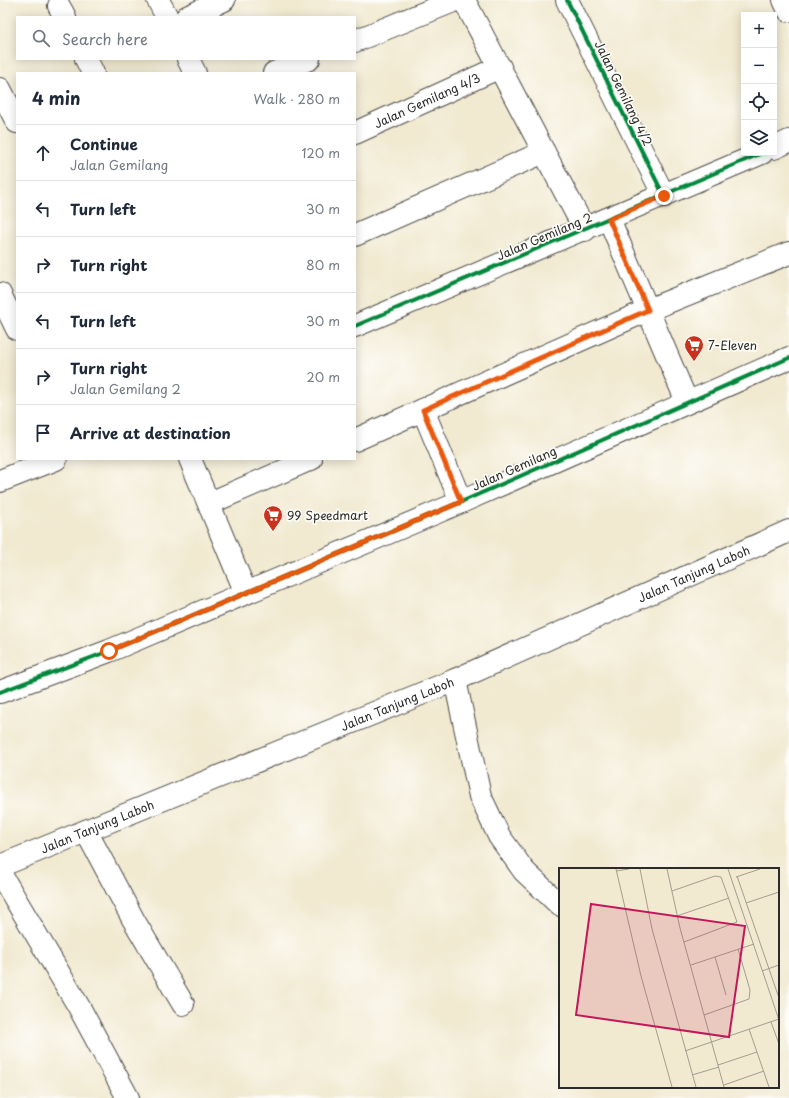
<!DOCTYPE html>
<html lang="en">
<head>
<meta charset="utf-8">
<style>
  :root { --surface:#fff; --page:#f6f6f7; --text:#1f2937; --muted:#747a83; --line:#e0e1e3 }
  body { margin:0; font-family:"Playpen Sans",sans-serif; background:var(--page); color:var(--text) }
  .controls { position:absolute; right:12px; top:12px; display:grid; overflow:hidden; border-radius:0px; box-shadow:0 2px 10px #0003 }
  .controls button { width:36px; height:36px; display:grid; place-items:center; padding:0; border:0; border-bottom:1px solid var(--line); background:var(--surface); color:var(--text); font:20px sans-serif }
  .stop { position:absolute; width:12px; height:12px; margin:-9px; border:3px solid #ea580c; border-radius:50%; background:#fff }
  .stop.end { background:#ea580c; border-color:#fff; box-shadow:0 1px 4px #0008 }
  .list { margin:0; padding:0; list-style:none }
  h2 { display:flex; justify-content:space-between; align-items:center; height:52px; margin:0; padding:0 16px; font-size:17px }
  h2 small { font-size:13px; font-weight:400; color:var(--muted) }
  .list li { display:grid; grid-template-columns:26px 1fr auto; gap:12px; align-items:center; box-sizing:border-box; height:56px; padding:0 16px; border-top:1px solid var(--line) }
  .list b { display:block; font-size:15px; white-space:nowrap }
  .list p { margin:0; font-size:13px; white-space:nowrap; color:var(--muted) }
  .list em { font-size:13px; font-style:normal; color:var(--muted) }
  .icon { flex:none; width:22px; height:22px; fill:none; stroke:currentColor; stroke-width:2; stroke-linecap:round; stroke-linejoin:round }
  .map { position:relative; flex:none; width:789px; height:1098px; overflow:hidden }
  .search { position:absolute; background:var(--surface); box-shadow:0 2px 10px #0003; left:16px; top:16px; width:340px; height:44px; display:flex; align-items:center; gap:10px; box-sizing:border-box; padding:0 14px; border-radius:0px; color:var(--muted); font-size:15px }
  .panel { position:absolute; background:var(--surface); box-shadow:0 2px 10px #0003; left:16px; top:72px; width:340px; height:388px; border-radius:0px }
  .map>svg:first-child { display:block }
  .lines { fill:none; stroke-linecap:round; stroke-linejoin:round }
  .minor-casing { stroke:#494844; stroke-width:24 }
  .highway-casing { stroke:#494844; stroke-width:24 }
  .minor { stroke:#fff; stroke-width:22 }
  .highway { stroke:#fff; stroke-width:22 }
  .cycleway-casing { stroke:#fdfcf7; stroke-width:6 }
  .cycleway { stroke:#00873e; stroke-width:4 }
  .route { stroke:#ea580c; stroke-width:5 }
  .labels { text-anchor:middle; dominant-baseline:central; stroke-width:3.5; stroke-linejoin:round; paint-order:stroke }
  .street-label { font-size:12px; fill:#2b2b2b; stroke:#fdfcf7 }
  .poi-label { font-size:12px; fill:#2b2b2b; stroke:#fdfcf7; text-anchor:start }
  .inset-road { fill:none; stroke:#a29d8e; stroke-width:1 }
  .view { fill:#c2185b; fill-opacity:0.15; stroke:#c2185b; stroke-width:2 }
  .inset-edge { fill:none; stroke:#2b2b2b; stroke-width:2 }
</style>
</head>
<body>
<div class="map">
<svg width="789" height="1098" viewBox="0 0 789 1098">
  <rect width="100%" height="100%" fill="#fdfcf7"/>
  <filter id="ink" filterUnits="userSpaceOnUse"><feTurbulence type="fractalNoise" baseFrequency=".025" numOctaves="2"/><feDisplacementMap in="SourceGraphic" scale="8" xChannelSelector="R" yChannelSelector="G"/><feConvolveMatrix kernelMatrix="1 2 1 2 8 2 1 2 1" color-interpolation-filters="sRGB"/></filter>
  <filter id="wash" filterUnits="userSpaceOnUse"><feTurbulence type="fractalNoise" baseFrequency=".012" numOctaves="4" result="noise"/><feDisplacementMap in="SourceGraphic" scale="16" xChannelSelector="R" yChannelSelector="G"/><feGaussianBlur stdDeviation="0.9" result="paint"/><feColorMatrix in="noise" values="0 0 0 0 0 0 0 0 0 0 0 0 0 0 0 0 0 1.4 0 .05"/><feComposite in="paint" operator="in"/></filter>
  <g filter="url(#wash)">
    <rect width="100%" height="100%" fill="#f1e9d0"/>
  </g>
  <g filter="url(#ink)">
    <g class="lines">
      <!-- minor casing -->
      <g class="minor-casing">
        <g id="minor">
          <path d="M158 0 167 17"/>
          <path d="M464 0 585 230"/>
          <path d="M567 0 664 196"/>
          <path d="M784 0 789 11"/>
          <path d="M59 6 65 17"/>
          <path d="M187 17 224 0"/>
          <path d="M355 41 456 0"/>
          <path d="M86 59 93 73"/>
          <path d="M188 59 195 73"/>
          <path d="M274 73 309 59"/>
          <path d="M0 89 17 122"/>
          <path id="s1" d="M355 133 500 67"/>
          <path d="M774 148 789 141"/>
          <path d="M609 219 687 402"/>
          <path d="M355 235 544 152"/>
          <path d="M0 294 17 329"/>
          <path d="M355 326 762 153"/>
          <path d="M423 410 461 502"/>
          <path d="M355 440 648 310 789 253"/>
          <path d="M190 459 246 593"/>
          <path d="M0 481 56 459"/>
          <path d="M210 503 311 459"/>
          <path d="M455 680 480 796 499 836 524 871 560 905"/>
          <path d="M0 692 109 651 461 502 789 358"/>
          <path d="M86 831 133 919 183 1004"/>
          <path d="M0 873 79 1007 128 1098"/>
        </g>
      </g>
      <!-- highway casing -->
      <g class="highway-casing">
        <g id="highway">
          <path id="s2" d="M0 866 455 680 789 531"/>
        </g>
      </g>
      <!-- minor -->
      <use href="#minor" class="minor"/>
      <!-- highway -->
      <use href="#highway" class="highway"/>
      <!-- cycleway casing -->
      <g class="cycleway-casing">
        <g id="cycleway">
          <path d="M567 0 664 196"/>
          <path d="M355 326 762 153"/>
          <path d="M0 692 109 651 461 502 789 358"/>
        </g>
      </g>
      <!-- cycleway -->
      <use href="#cycleway" class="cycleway"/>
    </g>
  </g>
  <g class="lines" filter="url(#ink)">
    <!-- route -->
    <path class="route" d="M109 651 461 502 423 410 648 310 609 219 664 196"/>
  </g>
  <!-- icons -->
  <defs>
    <g id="supermarket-pin" transform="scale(1)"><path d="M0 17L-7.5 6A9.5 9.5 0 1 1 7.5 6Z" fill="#c8321e" stroke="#fdfcf7"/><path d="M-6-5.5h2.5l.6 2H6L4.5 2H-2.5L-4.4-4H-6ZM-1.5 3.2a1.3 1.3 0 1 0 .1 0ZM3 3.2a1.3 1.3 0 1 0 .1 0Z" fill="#fff"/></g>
  </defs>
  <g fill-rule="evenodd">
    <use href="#supermarket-pin" x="694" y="345"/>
    <use href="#supermarket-pin" x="273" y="515"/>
  </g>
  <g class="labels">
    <!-- street labels -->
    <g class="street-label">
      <text transform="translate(624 93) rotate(64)">Jalan Gemilang 4/2</text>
      <text stroke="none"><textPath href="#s1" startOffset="79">Jalan Gemilang 4/3</textPath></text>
      <text transform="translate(544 236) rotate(-23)">Jalan Gemilang 2</text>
      <text transform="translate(514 468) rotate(-24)">Jalan Gemilang</text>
      <text stroke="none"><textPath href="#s2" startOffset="753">Jalan Tanjung Laboh</textPath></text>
      <text stroke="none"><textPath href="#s2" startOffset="429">Jalan Tanjung Laboh</textPath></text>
      <text stroke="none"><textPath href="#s2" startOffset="105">Jalan Tanjung Laboh</textPath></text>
    </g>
    <!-- poi labels -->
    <g class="poi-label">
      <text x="708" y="345">7-Eleven</text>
      <text x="287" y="515">99 Speedmart</text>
    </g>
  </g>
  <!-- overview -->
  <g transform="translate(559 868)">
    <rect width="220" height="220" fill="#f1e9d0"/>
    <path class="inset-road" d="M57 1 82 108 113 219M81 1 93 61 137 219M108 1 121 60 165 219M169 1 220 152M57 3 70 1M178 8 220 130M177 9 201 1M113 23 156 8 162 9 178 54 125 74M187 35 220 24M118 48 170 30M156 89 167 127M132 97 195 76M203 103 220 97M145 147 190 131 191 122 179 81M212 154 220 176M190 161 210 219M126 183 220 151M159 197 198 184M133 207 160 199M165 217 205 203"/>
    <path class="view" d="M32 36 186 58 170 169 17 147Z"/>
    <rect width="220" height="220" class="inset-edge"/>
  </g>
</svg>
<div class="controls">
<button>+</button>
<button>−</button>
<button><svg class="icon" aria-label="locate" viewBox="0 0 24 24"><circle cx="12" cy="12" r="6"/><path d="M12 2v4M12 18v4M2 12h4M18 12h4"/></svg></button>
<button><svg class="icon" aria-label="layers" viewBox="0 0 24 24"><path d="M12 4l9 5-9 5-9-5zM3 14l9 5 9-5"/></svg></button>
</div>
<div class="stop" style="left:109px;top:651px"></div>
<div class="stop end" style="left:664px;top:196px"></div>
<div class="search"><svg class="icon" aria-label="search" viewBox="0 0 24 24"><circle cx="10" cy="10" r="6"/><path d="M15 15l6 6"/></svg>Search here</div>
<section class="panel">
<h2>4 min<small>Walk · 280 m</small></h2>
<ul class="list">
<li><svg class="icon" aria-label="ahead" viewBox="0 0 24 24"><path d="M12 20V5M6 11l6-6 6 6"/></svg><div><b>Continue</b><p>Jalan Gemilang</p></div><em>120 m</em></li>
<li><svg class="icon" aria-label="left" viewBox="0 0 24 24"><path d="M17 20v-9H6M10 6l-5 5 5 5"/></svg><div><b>Turn left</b></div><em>30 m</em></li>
<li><svg class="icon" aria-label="right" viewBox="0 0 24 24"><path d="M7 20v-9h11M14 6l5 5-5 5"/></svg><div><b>Turn right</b></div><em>80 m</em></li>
<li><svg class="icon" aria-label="left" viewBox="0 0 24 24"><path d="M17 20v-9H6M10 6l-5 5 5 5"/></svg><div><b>Turn left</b></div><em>30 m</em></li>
<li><svg class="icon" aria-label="right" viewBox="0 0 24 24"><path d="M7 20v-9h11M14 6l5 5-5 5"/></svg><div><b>Turn right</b><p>Jalan Gemilang 2</p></div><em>20 m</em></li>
<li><svg class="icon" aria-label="arrive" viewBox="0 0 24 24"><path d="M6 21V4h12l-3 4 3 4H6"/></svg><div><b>Arrive at destination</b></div></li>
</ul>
</section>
</div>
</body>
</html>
